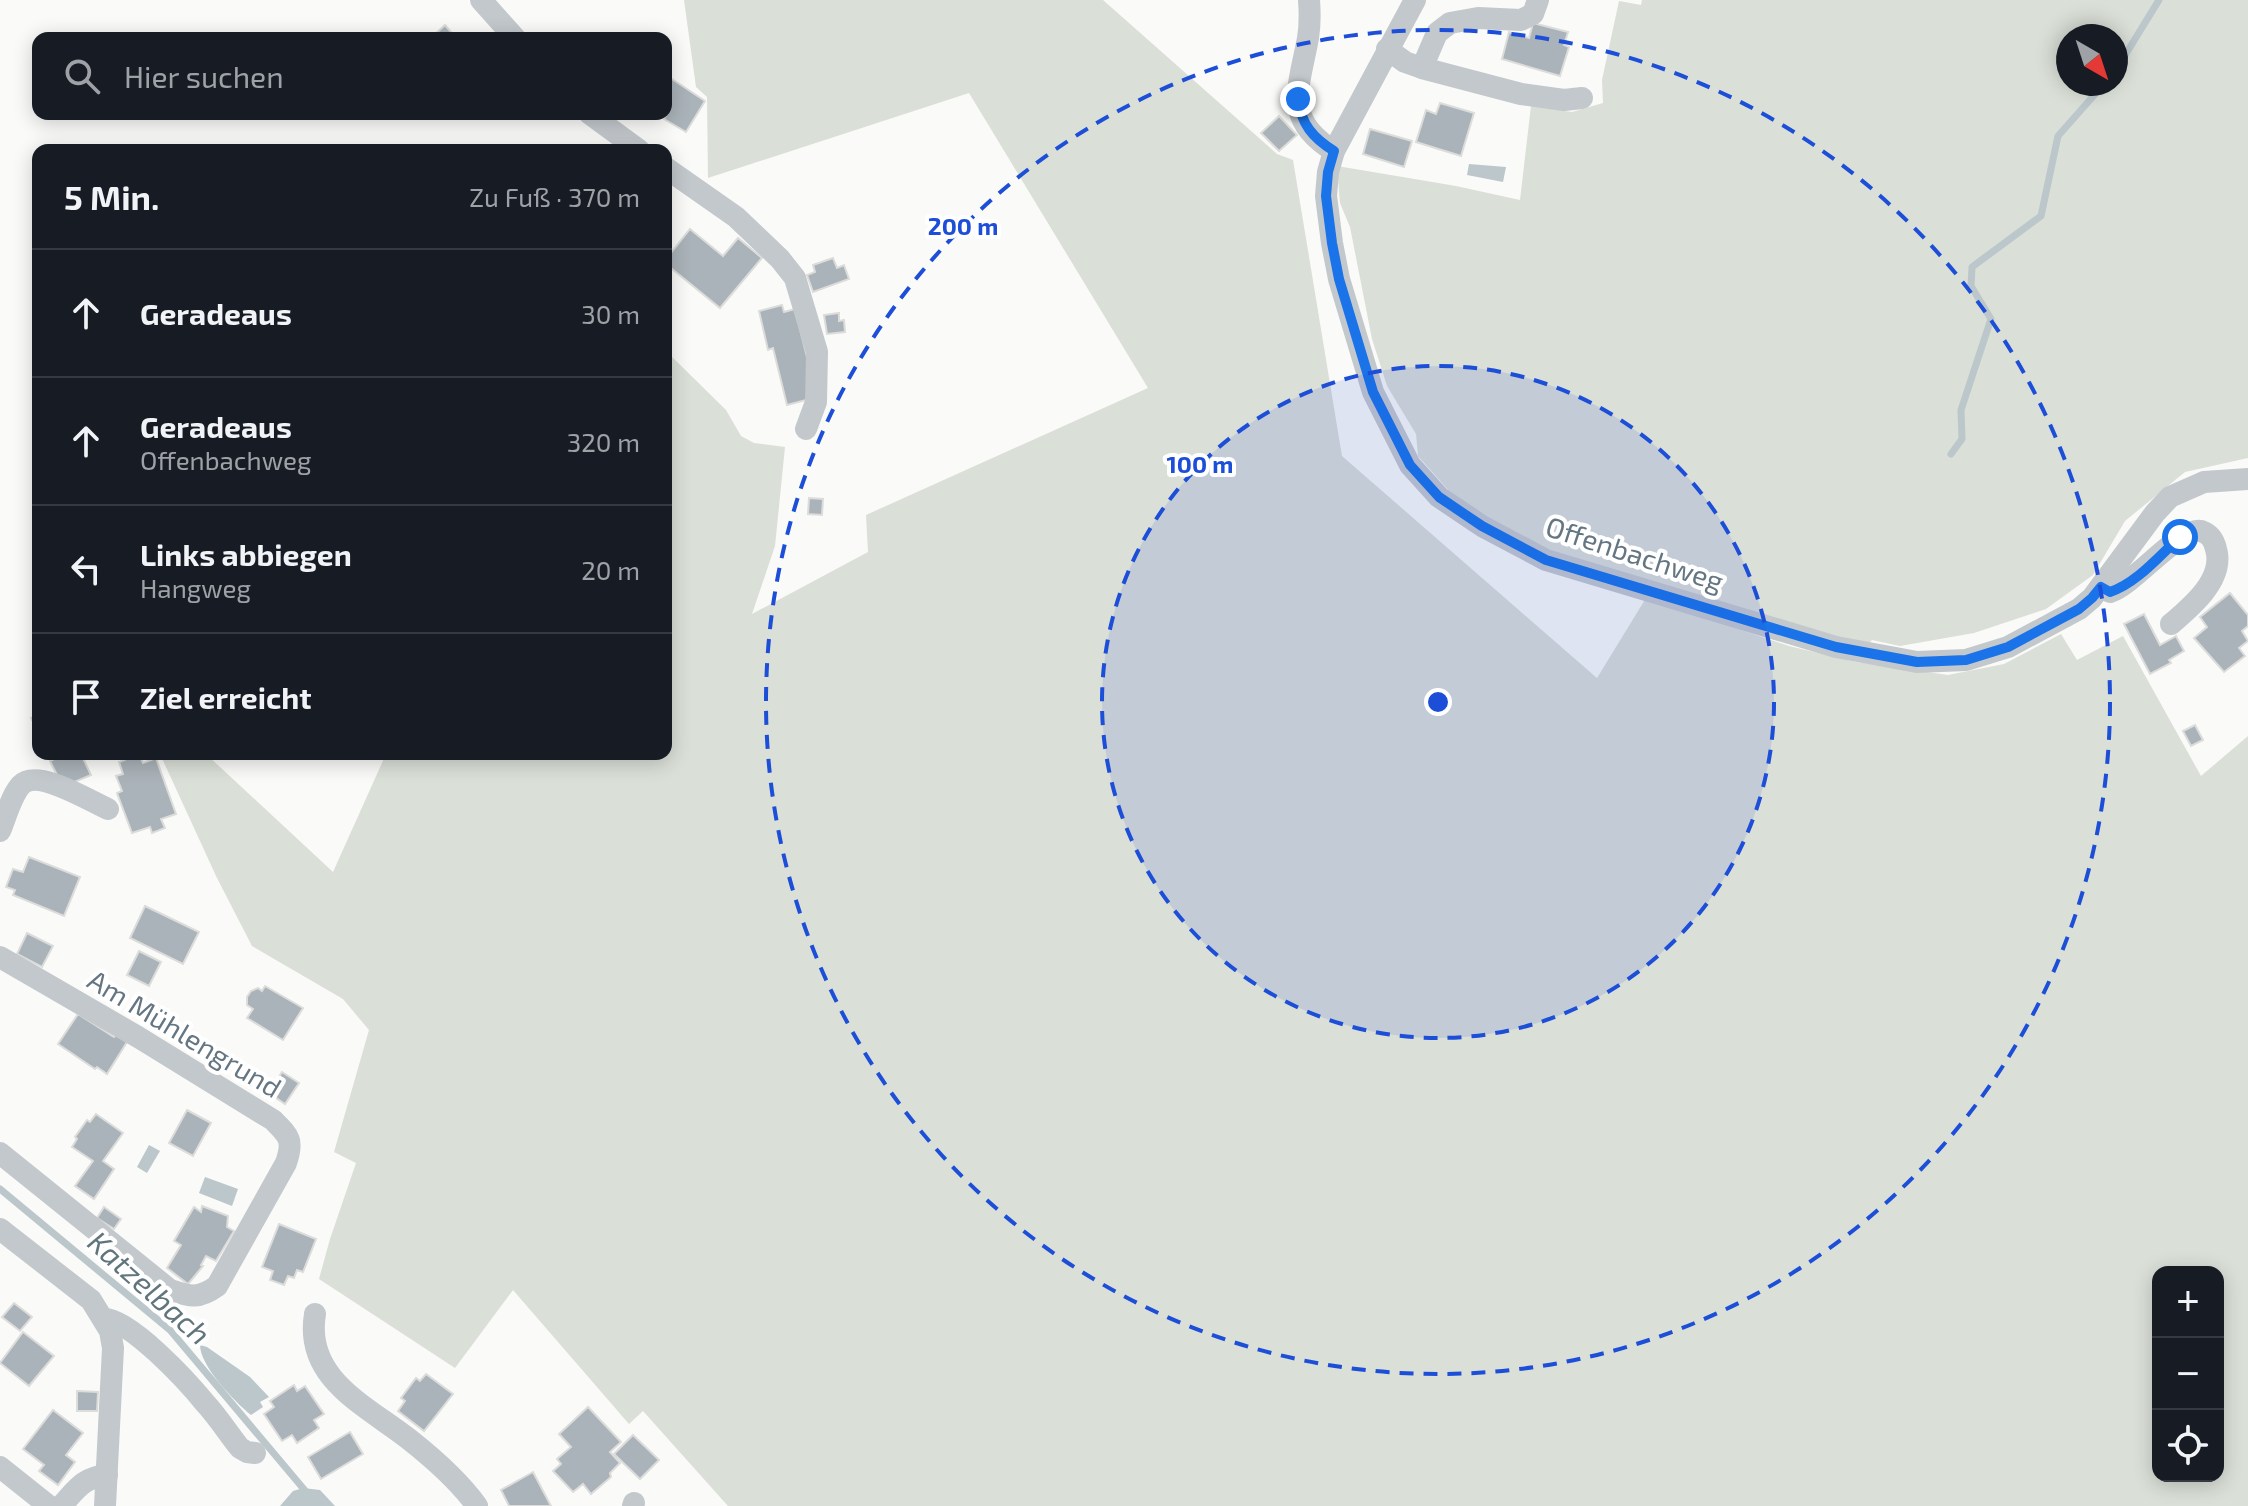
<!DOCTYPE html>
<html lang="de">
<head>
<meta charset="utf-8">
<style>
  :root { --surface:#171b24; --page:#20242c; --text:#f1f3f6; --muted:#9ea1a6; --line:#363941 }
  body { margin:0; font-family:"Exo 2",sans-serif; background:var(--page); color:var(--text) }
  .controls { position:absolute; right:24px; bottom:24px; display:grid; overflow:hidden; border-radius:16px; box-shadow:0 4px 20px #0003 }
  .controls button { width:72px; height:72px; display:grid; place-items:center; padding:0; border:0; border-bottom:2px solid var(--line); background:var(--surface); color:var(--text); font:40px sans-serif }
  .compass { position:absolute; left:2056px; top:24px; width:72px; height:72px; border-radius:50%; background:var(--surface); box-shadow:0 4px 20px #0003; rotate:141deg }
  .stop { position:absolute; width:24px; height:24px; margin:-18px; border:6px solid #1a73e8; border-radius:50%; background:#fff }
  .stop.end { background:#1a73e8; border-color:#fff; box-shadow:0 2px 8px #0008 }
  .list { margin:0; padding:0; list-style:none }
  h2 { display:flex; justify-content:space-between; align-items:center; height:104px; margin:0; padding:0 32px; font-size:34px }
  h2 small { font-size:26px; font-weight:400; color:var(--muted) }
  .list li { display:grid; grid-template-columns:52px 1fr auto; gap:24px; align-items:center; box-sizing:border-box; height:128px; padding:0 32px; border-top:2px solid var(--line) }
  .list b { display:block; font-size:30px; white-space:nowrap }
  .list p { margin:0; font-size:26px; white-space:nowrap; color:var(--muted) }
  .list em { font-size:26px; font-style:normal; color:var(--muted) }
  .icon { flex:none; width:44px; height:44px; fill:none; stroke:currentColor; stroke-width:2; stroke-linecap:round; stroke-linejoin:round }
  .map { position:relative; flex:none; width:2248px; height:1506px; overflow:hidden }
  .search { position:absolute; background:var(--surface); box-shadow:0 4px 20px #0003; left:32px; top:32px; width:640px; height:88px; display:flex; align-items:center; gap:20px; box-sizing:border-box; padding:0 28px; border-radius:16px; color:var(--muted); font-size:30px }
  .panel { position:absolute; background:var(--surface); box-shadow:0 4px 20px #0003; left:32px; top:144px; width:640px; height:616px; border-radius:16px }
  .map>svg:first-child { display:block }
  .green { fill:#dadfd7; fill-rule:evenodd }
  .water { fill:#bbc7cb }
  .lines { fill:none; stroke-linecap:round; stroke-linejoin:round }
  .stream { stroke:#bbc7cb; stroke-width:7 }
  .building { fill:#aab3b9; stroke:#dcdcda; stroke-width:2 }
  .minor { stroke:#c3c8cc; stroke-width:22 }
  .route { stroke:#1a73e8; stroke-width:10 }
  .ring { fill:none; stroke:#1d4ed8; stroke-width:4; stroke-dasharray:14 10 }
  .labels { text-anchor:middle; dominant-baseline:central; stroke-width:8; stroke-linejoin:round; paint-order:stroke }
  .street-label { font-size:28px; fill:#657683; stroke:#fff }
  .water-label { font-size:30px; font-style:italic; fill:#60757c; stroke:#fff }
  .centre { fill:#1d4ed8; stroke:#fff; stroke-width:4 }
  .ring-label { font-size:24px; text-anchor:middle; font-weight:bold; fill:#1d4ed8; stroke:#fff; stroke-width:8; stroke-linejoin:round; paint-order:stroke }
</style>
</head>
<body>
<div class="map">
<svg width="2248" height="1506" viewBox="0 0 2248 1506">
  <rect width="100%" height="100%" fill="#fafaf8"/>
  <!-- green -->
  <g class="green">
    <path d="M684 0H1103L1277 154 1293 160 1342 456 1597 678 1646 598 1789 646 1856 662 1948 675 2004 664 2061 634 2077 660 2123 636 2201 776 2248 736V1506H728L643 1411 629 1424 513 1290 455 1368 319 1279 330 1239 356 1163 334 1152 369 1030 343 999 252 946 217 878 160 754H206L333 872 386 754H666V351L726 410 741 436 754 443 785 447 775 546 752 614 868 552 866 515 1148 388 969 93 708 178 707 97 696 87ZM2158 1272H2218V1476H2158Z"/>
    <path d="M1642 0H2248V458L2185 472 2125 521 2093 575 2046 609 1974 633 1900 646 1872 640 1864 649 1558 554 1459 502 1418 456 1416 434 1387 386 1372 339 1350 227 1340 203 1337 166 1456 186 1520 200 1531 106 1572 112 1603 103 1602 80 1619 1 1641 5ZM2068 36H2116V84H2068Z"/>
  </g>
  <!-- water -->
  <g class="water">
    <path d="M1469 164 1506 167 1503 182 1467 175Z"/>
    <path d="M149 1145 160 1151 147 1173 137 1167Z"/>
    <path d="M205 1177 238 1189 232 1206 199 1193Z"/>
    <path d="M200 1345 207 1347 250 1377 269 1397 260 1402 263 1407 251 1415C234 1401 200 1366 200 1345Z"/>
    <path d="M303 1488 320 1490 335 1506H280L293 1491Z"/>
  </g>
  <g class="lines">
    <!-- stream -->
    <g class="stream">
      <path d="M2116 70 2159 0"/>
      <path d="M1951 454 1962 439 1961 410 1991 319 1971 286 1972 267 2041 216 2058 136 2104 84"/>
      <path d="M0 1189 170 1330 318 1506"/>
    </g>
  </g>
  <!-- building -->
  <g class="building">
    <path d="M1533 23 1568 32 1564 45 1569 47 1560 76 1502 59 1509 32 1529 38Z"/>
    <path d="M445 25 456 38H431Z"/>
    <path d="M666 75 705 101 686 132 664 119 667 114Z"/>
    <path d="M1440 103 1474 113 1461 156 1416 142 1426 110 1436 114Z"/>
    <path d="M1279 116 1297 135 1279 151 1261 133Z"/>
    <path d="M1370 129 1412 141 1404 167 1363 154Z"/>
    <path d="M690 229 723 256 738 238 762 258 720 308 666 264V259Z"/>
    <path d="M833 258 837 268 844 265 849 279 813 292 807 275 815 272 813 265Z"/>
    <path d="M782 305 784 312 795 309 813 381 810 399 787 405 773 348 768 350 759 311Z"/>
    <path d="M839 313V321L844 320 845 332 827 334 824 315Z"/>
    <path d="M809 498 823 499 822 515 808 514Z"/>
    <path d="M2230 593 2248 615V626L2242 631 2248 641 2239 648 2245 656 2224 672 2194 638 2207 627 2200 617Z"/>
    <path d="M2144 614 2160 645 2176 636 2184 651 2169 660 2171 663 2150 674 2124 624Z"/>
    <path d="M38 714V731L31 718Z"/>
    <path d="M2195 725 2203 740 2191 746 2183 731Z"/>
    <path d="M65 754H81L91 775 70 784 58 777 50 761Z"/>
    <path d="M139 754 143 763 156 758 176 814 161 819 165 828 152 833 150 827 132 833 117 793 122 791 116 776 123 774 119 762Z"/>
    <path d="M29 857 80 877 64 916 13 895 15 890 6 887 13 869 23 872Z"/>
    <path d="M145 906 199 932 183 964 130 938Z"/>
    <path d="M27 933 53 946 42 967 17 954Z"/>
    <path d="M139 951 161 962 149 986 127 975Z"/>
    <path d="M265 986 303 1008 283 1040 247 1018 253 1009 247 1005V997L251 991 258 988 262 991Z"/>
    <path d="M78 1014 114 1037 116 1035 127 1042 107 1074 97 1067 95 1069 58 1044Z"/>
    <path d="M282 1072 299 1083 285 1104 269 1093Z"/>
    <path d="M187 1110 211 1123 193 1156 169 1143Z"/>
    <path d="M96 1114 123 1133 103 1161 114 1169 94 1199 75 1186 93 1161 72 1147 77 1139 75 1137 87 1120 90 1122Z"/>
    <path d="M202 1206 228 1216 227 1227 234 1231 216 1261 206 1256 201 1265 203 1266 188 1284 167 1268 181 1245 174 1241 194 1207 201 1212Z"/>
    <path d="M104 1207 121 1219 114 1229 97 1218Z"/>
    <path d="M279 1224 316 1239 303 1272 297 1270 294 1278 288 1276 284 1285 270 1280 273 1271 262 1267Z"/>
    <path d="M14 1303 32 1317 20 1331 2 1317Z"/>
    <path d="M23 1332 54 1356 29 1386 0 1363Z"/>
    <path d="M426 1374 453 1394 424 1431 398 1411 405 1401 401 1398 416 1378 420 1381Z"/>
    <path d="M294 1385 297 1391 305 1386 324 1414 314 1420 319 1428 297 1443 292 1435 282 1441 264 1414 274 1407 270 1401Z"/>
    <path d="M77 1391 98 1392 97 1411H77Z"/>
    <path d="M588 1407 621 1442 610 1452 620 1463 610 1473 611 1477 591 1494 583 1484 573 1492 553 1471 561 1464 557 1459 571 1447 559 1434Z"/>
    <path d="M53 1410 83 1433 66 1455 75 1462 58 1485 39 1471 44 1465 23 1449Z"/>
    <path d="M350 1432 363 1454 321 1479 308 1457Z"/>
    <path d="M633 1435 659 1460 640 1479 614 1454Z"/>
    <path d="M533 1472 551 1506H509L501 1490Z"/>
  </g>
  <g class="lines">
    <!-- minor -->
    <g class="minor">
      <path d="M481 0 515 38"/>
      <path d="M1309 0C1310 13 1310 26 1308 38 1299 88 1282 119 1334 151"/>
      <path d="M1415 0 1334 151 1328 172 1326 196 1332 243 1339 279 1373 392 1410 465 1439 497 1482 526 1546 560 1836 647 1917 662 1966 660 2008 647 2079 609 2092 598 2155 513 2170 497 2204 482 2248 479"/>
      <path d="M1387 49 1405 62 1422 68 1521 94 1564 100 1582 98"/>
      <path d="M1422 68 1437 33 1450 23 1478 18 1521 20 1533 14 1538 0"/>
      <path d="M590 114 639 150"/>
      <path d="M666 168 736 217 780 259 795 278 817 352 816 402 806 429"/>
      <path d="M2101 587 2110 592C2136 583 2180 526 2201 531 2210 534 2214 540 2216 549 2225 579 2191 607 2171 624"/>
      <path d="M0 831C6 817 11 796 21 785 37 768 90 801 108 809"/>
      <path d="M0 957 138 1037 273 1120C289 1136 294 1140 286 1163L217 1286C199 1299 191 1297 170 1290L0 1153"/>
      <path d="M0 1229 91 1300 110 1331 113 1348 105 1506"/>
      <path d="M315 1314C304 1379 367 1406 410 1440 434 1459 459 1481 477 1506"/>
      <path d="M104 1319C129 1318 188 1382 205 1403 218 1417 228 1433 240 1448L247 1452 255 1453"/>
      <path d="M0 1467 49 1506"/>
      <path d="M61 1506C77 1489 82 1478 107 1475"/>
      <path d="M633 1506 634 1503"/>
    </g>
  </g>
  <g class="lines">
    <!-- route -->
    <path class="route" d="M1298 99C1301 124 1313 138 1334 151L1328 172 1326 196 1332 243 1339 279 1373 392 1410 465 1439 497 1482 526 1546 560 1836 647 1917 662 1966 660 2008 647 2079 609 2092 598 2101 587 2110 592C2137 583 2159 556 2180 537"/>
  </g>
  <!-- distance rings -->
  <circle cx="1438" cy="702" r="336" fill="#1d4ed8" fill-opacity=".12"/>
  <g class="ring">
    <circle cx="1438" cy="702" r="336"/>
    <circle cx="1438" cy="702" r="672"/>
  </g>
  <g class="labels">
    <!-- street labels -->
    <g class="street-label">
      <text transform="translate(1635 553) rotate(18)">Offenbachweg</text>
      <text transform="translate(185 1033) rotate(31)">Am Mühlengrund</text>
    </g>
    <!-- water labels -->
    <g class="water-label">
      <text transform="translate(150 1287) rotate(42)">Katzelbach</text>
    </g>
  </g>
  <circle cx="1438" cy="702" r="12" class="centre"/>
  <g class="ring-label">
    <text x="963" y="235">200 m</text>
    <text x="1200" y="473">100 m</text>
  </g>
</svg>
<div class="controls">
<button>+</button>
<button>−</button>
<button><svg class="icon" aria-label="locate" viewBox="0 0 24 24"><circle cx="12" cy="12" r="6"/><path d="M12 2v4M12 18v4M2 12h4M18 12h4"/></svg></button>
</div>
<svg class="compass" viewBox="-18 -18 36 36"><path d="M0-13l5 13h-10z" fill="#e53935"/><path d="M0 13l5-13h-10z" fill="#9ea1a6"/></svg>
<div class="stop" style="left:2180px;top:537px"></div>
<div class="stop end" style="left:1298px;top:99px"></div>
<div class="search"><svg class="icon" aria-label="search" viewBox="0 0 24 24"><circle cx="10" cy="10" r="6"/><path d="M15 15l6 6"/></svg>Hier suchen</div>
<section class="panel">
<h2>5 Min.<small>Zu Fuß · 370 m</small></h2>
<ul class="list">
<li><svg class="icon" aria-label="ahead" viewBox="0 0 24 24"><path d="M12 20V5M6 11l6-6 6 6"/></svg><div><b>Geradeaus</b></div><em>30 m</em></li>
<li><svg class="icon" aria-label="ahead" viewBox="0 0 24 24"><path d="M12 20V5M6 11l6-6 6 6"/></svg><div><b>Geradeaus</b><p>Offenbachweg</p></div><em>320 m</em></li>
<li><svg class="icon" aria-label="left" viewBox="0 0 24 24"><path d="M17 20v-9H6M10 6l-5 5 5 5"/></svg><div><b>Links abbiegen</b><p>Hangweg</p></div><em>20 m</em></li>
<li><svg class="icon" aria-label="arrive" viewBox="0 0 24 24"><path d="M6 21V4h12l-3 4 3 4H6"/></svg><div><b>Ziel erreicht</b></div></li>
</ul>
</section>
</div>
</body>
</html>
